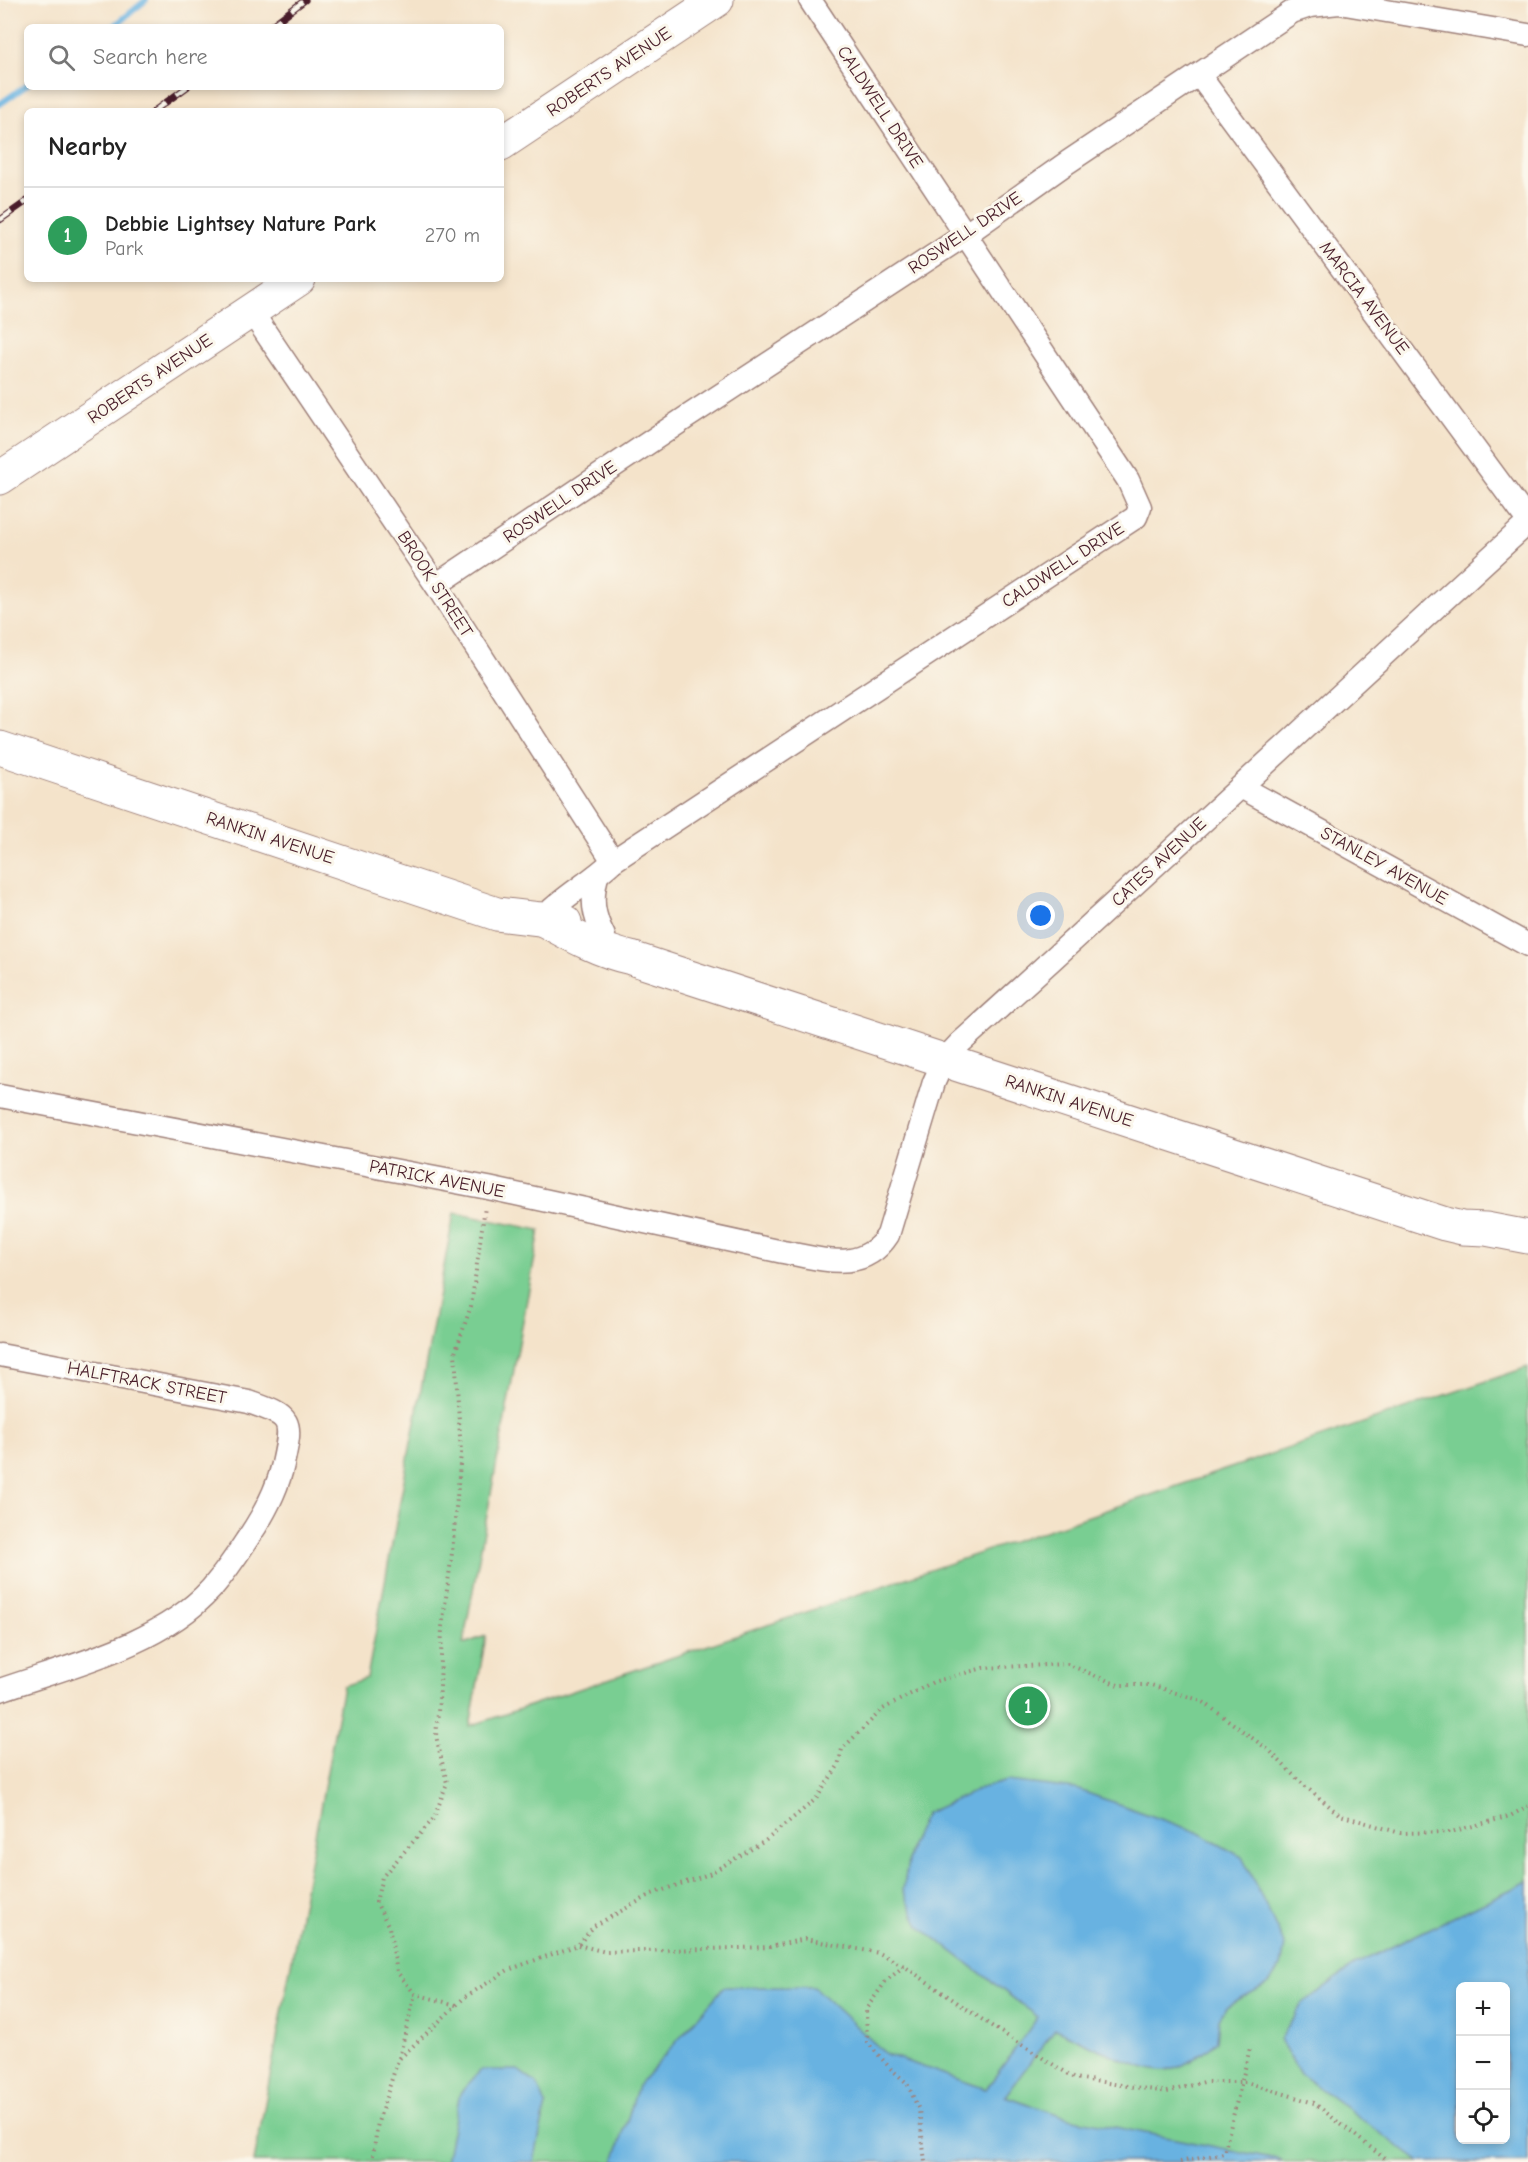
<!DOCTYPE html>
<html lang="en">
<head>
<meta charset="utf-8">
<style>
  :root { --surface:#fff; --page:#f2f2f2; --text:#222; --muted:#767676; --line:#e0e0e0; --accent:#0f766e }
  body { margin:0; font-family:"Comic Neue",sans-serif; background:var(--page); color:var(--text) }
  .controls { position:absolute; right:18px; bottom:18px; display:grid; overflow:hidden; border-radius:9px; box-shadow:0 3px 9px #0003 }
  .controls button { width:54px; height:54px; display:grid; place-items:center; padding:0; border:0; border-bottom:2px solid var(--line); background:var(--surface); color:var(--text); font:30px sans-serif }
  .you { position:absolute; left:1041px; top:916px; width:21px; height:21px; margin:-15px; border:4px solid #fff; border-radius:50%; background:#1a73e8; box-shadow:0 0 0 9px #1a73e833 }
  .badge { display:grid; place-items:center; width:39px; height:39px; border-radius:50%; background:var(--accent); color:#fff; font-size:20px; font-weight:700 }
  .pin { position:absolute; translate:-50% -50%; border:3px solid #fff; box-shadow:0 2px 6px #0006 }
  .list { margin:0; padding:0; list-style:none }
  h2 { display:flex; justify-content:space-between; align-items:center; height:78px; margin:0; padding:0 24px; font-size:26px }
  h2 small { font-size:20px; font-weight:400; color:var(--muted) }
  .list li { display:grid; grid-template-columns:39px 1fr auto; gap:18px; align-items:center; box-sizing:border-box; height:96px; padding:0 24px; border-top:2px solid var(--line) }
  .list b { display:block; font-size:22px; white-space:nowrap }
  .list p { margin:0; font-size:20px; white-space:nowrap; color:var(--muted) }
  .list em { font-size:20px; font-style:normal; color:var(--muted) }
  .icon { flex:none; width:33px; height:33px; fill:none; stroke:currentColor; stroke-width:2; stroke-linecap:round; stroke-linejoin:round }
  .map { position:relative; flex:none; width:1528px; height:2162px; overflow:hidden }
  .search { position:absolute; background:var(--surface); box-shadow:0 3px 9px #0003; left:24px; top:24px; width:480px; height:66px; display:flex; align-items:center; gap:15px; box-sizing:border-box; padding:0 21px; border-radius:9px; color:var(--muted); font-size:22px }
  .panel { position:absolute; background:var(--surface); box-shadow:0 3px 9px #0003; left:24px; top:108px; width:480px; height:174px; border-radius:9px }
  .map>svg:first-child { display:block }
  .green { fill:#79ce92; stroke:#62765e; stroke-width:1.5; fill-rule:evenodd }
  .water { fill:#68b2e1; stroke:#596886; stroke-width:1.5; fill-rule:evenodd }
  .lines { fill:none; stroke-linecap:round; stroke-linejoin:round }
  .stream { stroke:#68b2e1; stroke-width:6 }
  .street-casing { stroke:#9f817a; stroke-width:25 }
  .secondary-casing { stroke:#9f817a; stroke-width:35 }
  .path { stroke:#9f817a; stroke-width:4; stroke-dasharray:1.5 4.5; stroke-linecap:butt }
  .street { stroke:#fff; stroke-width:22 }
  .secondary { stroke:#fff; stroke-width:33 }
  .rail-casing { stroke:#4a1f2b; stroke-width:7 }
  .rail { stroke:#fbf7ec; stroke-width:4.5; stroke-dasharray:14; stroke-linecap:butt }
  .labels { text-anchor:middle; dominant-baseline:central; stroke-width:6; stroke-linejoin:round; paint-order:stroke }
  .street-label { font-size:18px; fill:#4a1f2b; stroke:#fbf7ec }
</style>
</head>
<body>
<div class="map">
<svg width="1528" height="2162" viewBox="0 0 1528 2162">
  <rect width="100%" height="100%" fill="#fbf7ec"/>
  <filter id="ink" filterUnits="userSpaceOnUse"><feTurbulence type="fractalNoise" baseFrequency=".0167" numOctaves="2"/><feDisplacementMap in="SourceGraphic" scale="12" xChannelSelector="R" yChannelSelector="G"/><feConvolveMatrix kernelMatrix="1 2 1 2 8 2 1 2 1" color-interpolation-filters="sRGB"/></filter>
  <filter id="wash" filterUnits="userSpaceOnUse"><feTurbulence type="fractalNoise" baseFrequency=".008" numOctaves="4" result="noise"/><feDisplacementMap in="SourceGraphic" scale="24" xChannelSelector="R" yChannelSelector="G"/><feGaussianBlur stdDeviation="1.35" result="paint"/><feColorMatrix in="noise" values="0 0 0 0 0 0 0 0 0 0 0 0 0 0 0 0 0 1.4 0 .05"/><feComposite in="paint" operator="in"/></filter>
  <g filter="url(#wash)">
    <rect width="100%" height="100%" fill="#f4e3ca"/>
    <!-- green -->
    <path class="green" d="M454 1213 540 1230 463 1644 486 1636 470 1726 1528 1367V2162H254L343 1686 367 1678ZM1460 1986H1506V2140H1460Z"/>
    <!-- water -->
    <g class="water">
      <path d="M1007 1781 1076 1789 1197 1832 1242 1857 1285 1945 1281 1967 1269 1983 1226 2007 1219 2019 1217 2041C1205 2052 1181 2070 1164 2071 1137 2071 1082 2040 1055 2029L1005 2096 1069 2118 1277 2159 1283 2162H614L638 2086 724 1987H814L886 2054 986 2089 1038 2017 919 1926 903 1890 911 1845 926 1813 982 1788Z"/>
      <path d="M1528 1881V2162H1420L1300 2074 1280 2040 1302 2004 1356 1964ZM1506 1986V2140H1460V1986Z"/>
      <path d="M481 2070H518L537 2084 546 2105 534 2162H446L460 2093Z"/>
    </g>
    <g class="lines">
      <!-- stream -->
      <g class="stream">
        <path d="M113 27 146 0"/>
        <path d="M0 104 27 85"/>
      </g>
    </g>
  </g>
  <g filter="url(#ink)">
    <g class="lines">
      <!-- street casing -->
      <g class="street-casing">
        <g id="street">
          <path d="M1199 75 1528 521"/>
          <path d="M251 311 436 585 613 861"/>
          <path d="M436 585 687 417 965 235 1068 162 1292 12 1310 6 1339 3 1528 35"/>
          <path d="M1241 787 1528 945"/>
          <path d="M597 876C591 899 593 915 604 936"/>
          <path d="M542 919C563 896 590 883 613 861L1136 517 1140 507 1128 480 810 0"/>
          <path d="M0 1096 488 1188 783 1252C822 1259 863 1274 888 1235L934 1082 944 1060 959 1044C1150 872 1338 696 1528 523"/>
          <path d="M0 1355 249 1402C292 1417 293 1419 283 1464 277 1491 262 1518 246 1541 235 1558 224 1574 211 1589 160 1645 69 1666 0 1690"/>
        </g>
      </g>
      <!-- secondary casing -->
      <g class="secondary-casing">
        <g id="secondary">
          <path d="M501 144 717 0"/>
          <path d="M0 478 299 279"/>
          <path d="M0 748 497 914 565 922"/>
          <path d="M542 919C571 935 599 951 631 958L1445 1224 1462 1228 1486 1229 1528 1237"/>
        </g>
      </g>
      <!-- path -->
      <g class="path">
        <path d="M578 1945 606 1952 770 1947 805 1939 879 1953 904 1966 996 2029 1075 2078 1167 2092 1204 2082H1246L1314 2103 1389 2162"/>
        <path d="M904 1966 886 1981 866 2009 867 2042 891 2069 907 2083 919 2110 925 2162"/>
        <path d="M456 2005 415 1994 397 1972 389 1927 376 1902 382 1877 434 1818 447 1783 436 1736 440 1688 442 1627 452 1553 461 1453 455 1353 471 1306 485 1207"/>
        <path d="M399 2058 415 1994"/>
        <path d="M372 2162 378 2122 398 2060 465 1997 508 1970 578 1945 594 1926 652 1894 709 1874 765 1841 816 1799 838 1766 842 1749 883 1709 933 1682 983 1668 1067 1664 1118 1685H1151L1202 1701 1270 1751 1299 1781 1340 1815 1400 1833 1451 1832 1510 1816 1528 1806"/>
        <path d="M1180 2162 1224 2153 1250 2048"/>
      </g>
      <!-- street -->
      <use href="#street" class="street"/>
      <!-- secondary -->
      <use href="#secondary" class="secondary"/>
      <!-- rail casing -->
      <g class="rail-casing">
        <g id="rail">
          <path d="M269 27 305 0"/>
          <path d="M154 111 187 87"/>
          <path d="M0 220 27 201"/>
        </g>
      </g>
      <!-- rail -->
      <use href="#rail" class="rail"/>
    </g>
  </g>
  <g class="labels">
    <!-- street labels -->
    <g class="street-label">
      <text transform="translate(609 72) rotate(-34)">ROBERTS AVENUE</text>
      <text transform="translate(880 107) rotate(57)">CALDWELL DRIVE</text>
      <text transform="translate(965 233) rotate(-34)">ROSWELL DRIVE</text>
      <text transform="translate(1364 298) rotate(53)">MARCIA AVENUE</text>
      <text transform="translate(150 379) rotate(-34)">ROBERTS AVENUE</text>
      <text transform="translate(560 502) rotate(-34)">ROSWELL DRIVE</text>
      <text transform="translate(1063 565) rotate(-33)">CALDWELL DRIVE</text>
      <text transform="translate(435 584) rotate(57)">BROOK STREET</text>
      <text transform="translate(270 838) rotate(18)">RANKIN AVENUE</text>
      <text transform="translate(1159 862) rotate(-43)">CATES AVENUE</text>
      <text transform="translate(1384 866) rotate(29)">STANLEY AVENUE</text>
      <text transform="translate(1069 1101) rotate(18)">RANKIN AVENUE</text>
      <text transform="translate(437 1179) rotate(11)">PATRICK AVENUE</text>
      <text transform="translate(147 1383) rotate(11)">HALFTRACK STREET</text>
    </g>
  </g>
</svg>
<div class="controls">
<button>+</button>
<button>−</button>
<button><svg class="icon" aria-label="locate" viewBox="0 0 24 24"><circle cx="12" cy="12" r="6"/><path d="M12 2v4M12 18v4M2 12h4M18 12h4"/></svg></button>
</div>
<div class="you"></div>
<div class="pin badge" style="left:1028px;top:1706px;background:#2e9e5b">1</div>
<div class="search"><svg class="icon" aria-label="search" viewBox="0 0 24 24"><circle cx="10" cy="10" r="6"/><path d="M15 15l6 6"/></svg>Search here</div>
<section class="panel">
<h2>Nearby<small></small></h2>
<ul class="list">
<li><span class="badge" style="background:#2e9e5b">1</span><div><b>Debbie Lightsey Nature Park</b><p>Park</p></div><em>270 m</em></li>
</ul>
</section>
</div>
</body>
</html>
